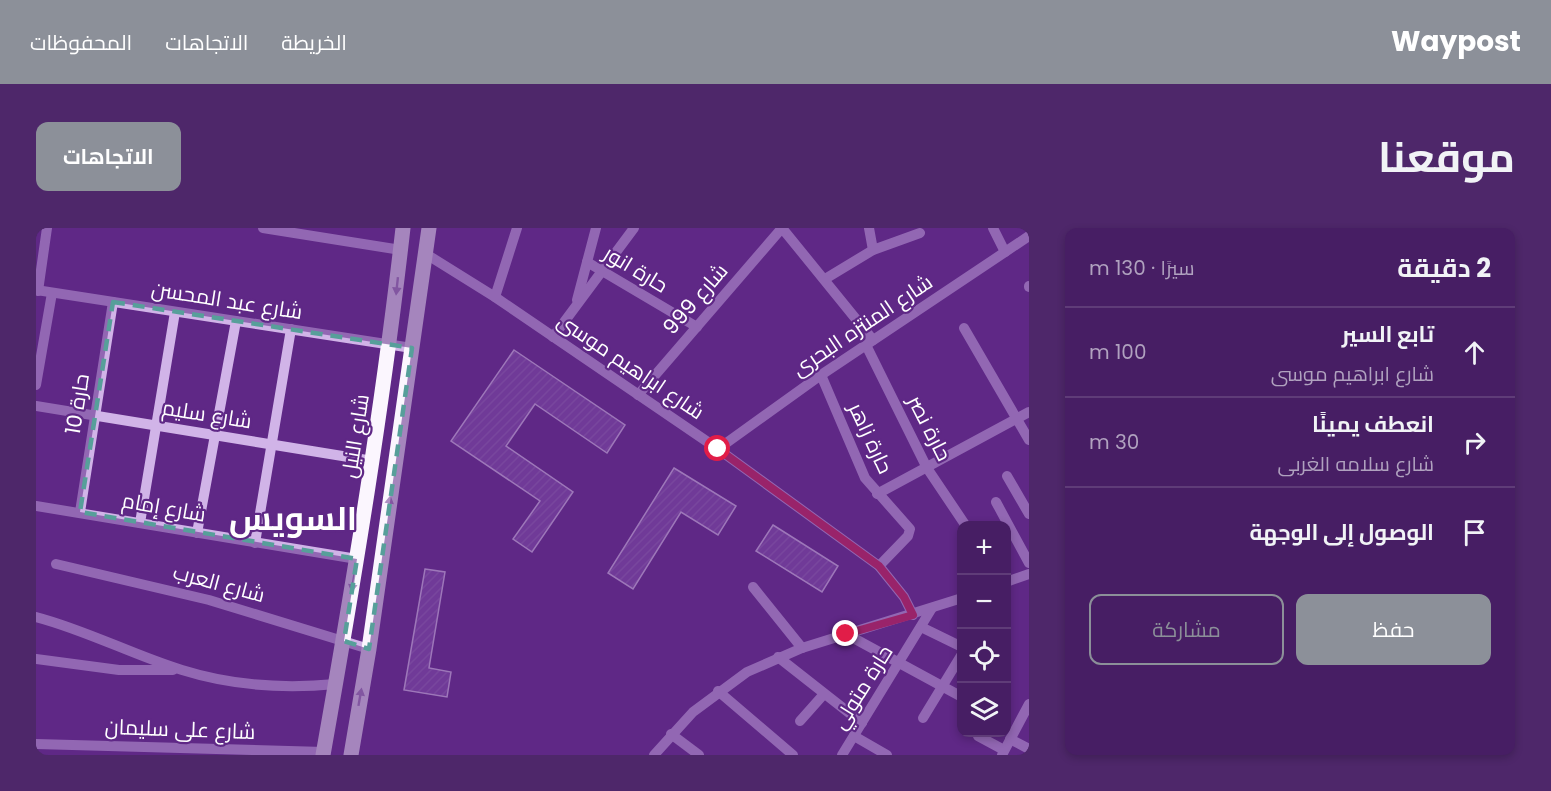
<!DOCTYPE html>
<html lang="ar">
<head>
<meta charset="utf-8">
<style>
  :root { --surface:#471e64; --page:#4e276a; --text:#f1f3f6; --muted:#b0a2bf; --line:#5f3c78; --accent:#8c9099 }
  body { margin:0; font-family:Poppins,Cairo,sans-serif; background:var(--page); color:var(--text); direction:rtl }
  .controls { position:absolute; right:18px; bottom:18px; display:grid; overflow:hidden; border-radius:12px; box-shadow:0 3px 9px #0003 }
  .controls button { width:54px; height:54px; display:grid; place-items:center; padding:0; border:0; border-bottom:2px solid var(--line); background:var(--surface); color:var(--text); font:30px sans-serif }
  .stop { position:absolute; width:18px; height:18px; margin:-14px; border:4px solid #e11d48; border-radius:50%; background:#fff }
  .stop.end { background:#e11d48; border-color:#fff; box-shadow:0 2px 6px #0008 }
  .list { margin:0; padding:0; list-style:none }
  h2 { display:flex; justify-content:space-between; align-items:center; height:78px; margin:0; padding:0 24px; font-size:26px }
  h2 small { font-size:20px; font-weight:400; color:var(--muted) }
  .list li { display:grid; grid-template-columns:39px 1fr auto; gap:18px; align-items:center; box-sizing:border-box; height:90px; padding:0 24px; border-top:2px solid var(--line) }
  .list b { display:block; font-size:22px; white-space:nowrap }
  .list p { margin:0; font-size:20px; white-space:nowrap; color:var(--muted) }
  .list em { font-size:20px; font-style:normal; color:var(--muted) }
  .actions { display:flex; gap:12px; padding:18px 24px }
  .actions a { flex:1; padding:14px 0; border:2px solid var(--accent); border-radius:12px; text-align:center; font-size:21px; color:var(--accent) }
  .actions .main { background:var(--accent); color:#fff }
  .icon { flex:none; width:33px; height:33px; fill:none; stroke:currentColor; stroke-width:2; stroke-linecap:round; stroke-linejoin:round }
  .map { position:relative; flex:none; width:993px; height:527px; overflow:hidden; direction:ltr; border-radius:12px }
  header { display:flex; align-items:center; gap:36px; box-sizing:border-box; height:84px; padding:0 30px; background:var(--accent); color:#fff }
  header strong { font-size:28px }
  nav { display:flex; gap:33px; margin-inline-start:auto; font-size:21px }
  .intro { display:flex; align-items:center; justify-content:space-between; box-sizing:border-box; height:144px; padding:0 36px }
  h1 { margin:0; font-size:42px }
  .button { padding:15px 27px; border-radius:12px; background:var(--accent); color:#fff; font-size:21px; font-weight:700 }
  main { display:flex; gap:36px; padding:0 36px }
  aside { flex:1; background:var(--surface); border-radius:12px; box-shadow:0 3px 9px #0003 }
  .map>svg:first-child { display:block }
  .building { fill:url(#building-hatch); stroke:#e9d7f6; stroke-width:1.5 }
  .lines { fill:none; stroke-linecap:round; stroke-linejoin:round }
  .minor { stroke:#d1b4e8; stroke-width:10 }
  .major { stroke:#fbf6fe; stroke-width:15 }
  .oneway { fill:#ad8fc2 }
  .route { stroke:#e11d48; stroke-width:8 }
  .marked { fill:none; stroke:#579f9a; stroke-width:4.5; stroke-dasharray:12 8; stroke-linejoin:round }
  .labels { text-anchor:middle; dominant-baseline:central; stroke-width:4.5; stroke-linejoin:round; paint-order:stroke }
  .street-label { font-size:21px; fill:#fff; stroke:#5f2886 }
  .town-label { font-size:33px; font-weight:bold; fill:#fff; stroke:#5f2886 }
</style>
</head>
<body>
<header>
<strong>Waypost</strong>
<nav><a>الخريطة</a><a>الاتجاهات</a><a>المحفوظات</a></nav>
</header>
<div class="intro"><h1>موقعنا</h1><a class="button">الاتجاهات</a></div>
<main>
<aside>
<h2>2 دقيقة<small>سيرًا · 130 m</small></h2>
<ul class="list">
<li><svg class="icon" aria-label="ahead" viewBox="0 0 24 24"><path d="M12 20V5M6 11l6-6 6 6"/></svg><div><b>تابع السير</b><p>شارع ابراهيم موسى</p></div><em>100 m</em></li>
<li><svg class="icon" aria-label="right" viewBox="0 0 24 24"><path d="M7 20v-9h11M14 6l5 5-5 5"/></svg><div><b>انعطف يمينًا</b><p>شارع سلامه الغربى</p></div><em>30 m</em></li>
<li><svg class="icon" aria-label="arrive" viewBox="0 0 24 24"><path d="M6 21V4h12l-3 4 3 4H6"/></svg><div><b>الوصول إلى الوجهة</b></div></li>
</ul>
<div class="actions"><a class="main">حفظ</a><a>مشاركة</a></div>
</aside>
<div class="map">
<svg width="993" height="527" viewBox="0 0 993 527">
  <defs>
    <pattern id="building-hatch" width="6" height="6" patternUnits="userSpaceOnUse" patternTransform="scale(1.5)"><rect width="6" height="6" fill="#8651ad"/><path d="M-1 1l2-2M0 6l6-6M5 7l2-2" fill="none" stroke="#986bb9"/></pattern>
  </defs>
  <rect width="100%" height="100%" fill="#5f2886"/>
  <!-- building -->
  <g class="building">
    <path d="M478 122 589 197 571 225 499 176 470 218 537 264 496 324 477 311 504 273 415 213Z"/>
    <path d="M638 240 700 278 682 307 645 284 597 361 572 345Z"/>
    <path d="M737 297 802 338 786 364 720 323Z"/>
    <path d="M389 341 409 344 393 440 415 444 411 469 368 462Z"/>
  </g>
  <g class="lines">
    <!-- minor -->
    <g class="minor">
      <path d="M227 0 365 22"/>
      <path d="M746 0 837 112"/>
      <path d="M833 0 837 22"/>
      <path d="M957 0 969 24"/>
      <path d="M390 26 459 69 682 221 843 338 868 369 877 387"/>
      <path d="M551 34 661 99"/>
      <path d="M789 51 837 22 884 5"/>
      <path d="M993 58V59"/>
      <path d="M0 62 376 120"/>
      <path d="M2 63 11 0"/>
      <path d="M459 69 481 0"/>
      <path d="M541 72 560 0"/>
      <path d="M928 100 993 212"/>
      <path d="M517 109 598 0"/>
      <path d="M830 117 891 240 930 298"/>
      <path d="M785 147 829 250 874 301 872 308 843 338"/>
      <path d="M0 157 16 65"/>
      <path d="M602 167 746 0"/>
      <path d="M0 178 337 233"/>
      <path d="M682 221 785 147 993 8"/>
      <path d="M971 248 993 286"/>
      <path d="M841 266 993 184"/>
      <path d="M960 274 993 335"/>
      <path d="M0 278 321 331"/>
      <path d="M44 284 77 74"/>
      <path d="M104 295 139 84"/>
      <path d="M161 305 200 93"/>
      <path d="M219 315 255 101"/>
      <path d="M20 336 173 372 333 421"/>
      <path d="M970 354 993 346"/>
      <path d="M717 359 766 420"/>
      <path d="M0 389C50 402 97 427 146 442 197 458 248 461 300 456"/>
      <path d="M885 399 926 419"/>
      <path d="M810 406 926 469"/>
      <path d="M742 429 826 495"/>
      <path d="M0 431 83 442H137"/>
      <path d="M682 463 757 527"/>
      <path d="M887 490 926 426"/>
      <path d="M764 493 788 466"/>
      <path d="M635 506 663 527"/>
      <path d="M818 508 851 527"/>
      <path d="M942 508 968 522"/>
      <path d="M974 511 993 521"/>
      <path d="M0 516 288 524"/>
      <path d="M618 527 657 484 711 444 766 420 926 370"/>
      <path d="M806 527 896 380"/>
      <path d="M966 527 993 476"/>
    </g>
    <!-- major -->
    <g class="major">
      <path d="M287 527C318 352 347 177 367 0"/>
      <path d="M315 527 333 421 393 0"/>
    </g>
  </g>
  <!-- one-way arrows -->
  <defs><path id="oneway-solid" d="M-6-.8H1V-3.2L6.5 0L1 3.2V.8H-6Z" transform="scale(1.5)"/></defs>
  <g class="oneway">
    <use href="#oneway-solid" transform="translate(361 58) rotate(96)"/>
    <use href="#oneway-solid" transform="translate(353 277) rotate(-82)"/>
    <use href="#oneway-solid" transform="translate(317 355) rotate(99)"/>
    <use href="#oneway-solid" transform="translate(324 469) rotate(-80)"/>
  </g>
  <g class="lines">
    <!-- route -->
    <path class="route" d="M682 221 843 338 868 369 877 387 810 406"/>
  </g>
  <!-- marked area -->
  <path d="M0 0H993V527H0ZM77 74 376 120 333 421 308 413 321 331 44 284Z" fill="#5f2886" fill-opacity=".55" fill-rule="evenodd"/>
  <path class="marked" d="M77 74 376 120 333 421 308 413 321 331 44 284Z"/>
  <g class="labels">
    <!-- street labels -->
    <g class="street-label">
      <text transform="translate(600 41) rotate(31)">حارة انور</text>
      <text transform="translate(659 71) rotate(-49)">شارع 999</text>
      <text transform="translate(191 72) rotate(9)">شارع عبد المحسن</text>
      <text transform="translate(826 97) rotate(-34)">شارع المنتزه البحرى</text>
      <text transform="translate(595 138) rotate(34)">شارع ابراهيم موسى</text>
      <text transform="translate(41 176) rotate(-81)">حارة 10</text>
      <text transform="translate(171 186) rotate(9)">شارع سليم</text>
      <text transform="translate(894 200) rotate(63)">حارة نصر</text>
      <text transform="translate(319 208) rotate(-81)">شارع النيل</text>
      <text transform="translate(835 210) rotate(65)">حارة زاهر</text>
      <text transform="translate(128 279) rotate(10)">شارع إمام</text>
      <text transform="translate(183 355) rotate(15)">شارع العرب</text>
      <text transform="translate(826 459) rotate(-58)">حارة متولي</text>
      <text transform="translate(144 501) rotate(2)">شارع على سليمان</text>
    </g>
    <!-- town labels -->
    <g class="town-label">
      <text x="257" y="290">السويس</text>
    </g>
  </g>
</svg>
<div class="controls">
<button>+</button>
<button>−</button>
<button><svg class="icon" aria-label="locate" viewBox="0 0 24 24"><circle cx="12" cy="12" r="6"/><path d="M12 2v4M12 18v4M2 12h4M18 12h4"/></svg></button>
<button><svg class="icon" aria-label="layers" viewBox="0 0 24 24"><path d="M12 4l9 5-9 5-9-5zM3 14l9 5 9-5"/></svg></button>
</div>
<div class="stop" style="left:682px;top:221px"></div>
<div class="stop end" style="left:810px;top:406px"></div>
</div>
</main>
</body>
</html>
